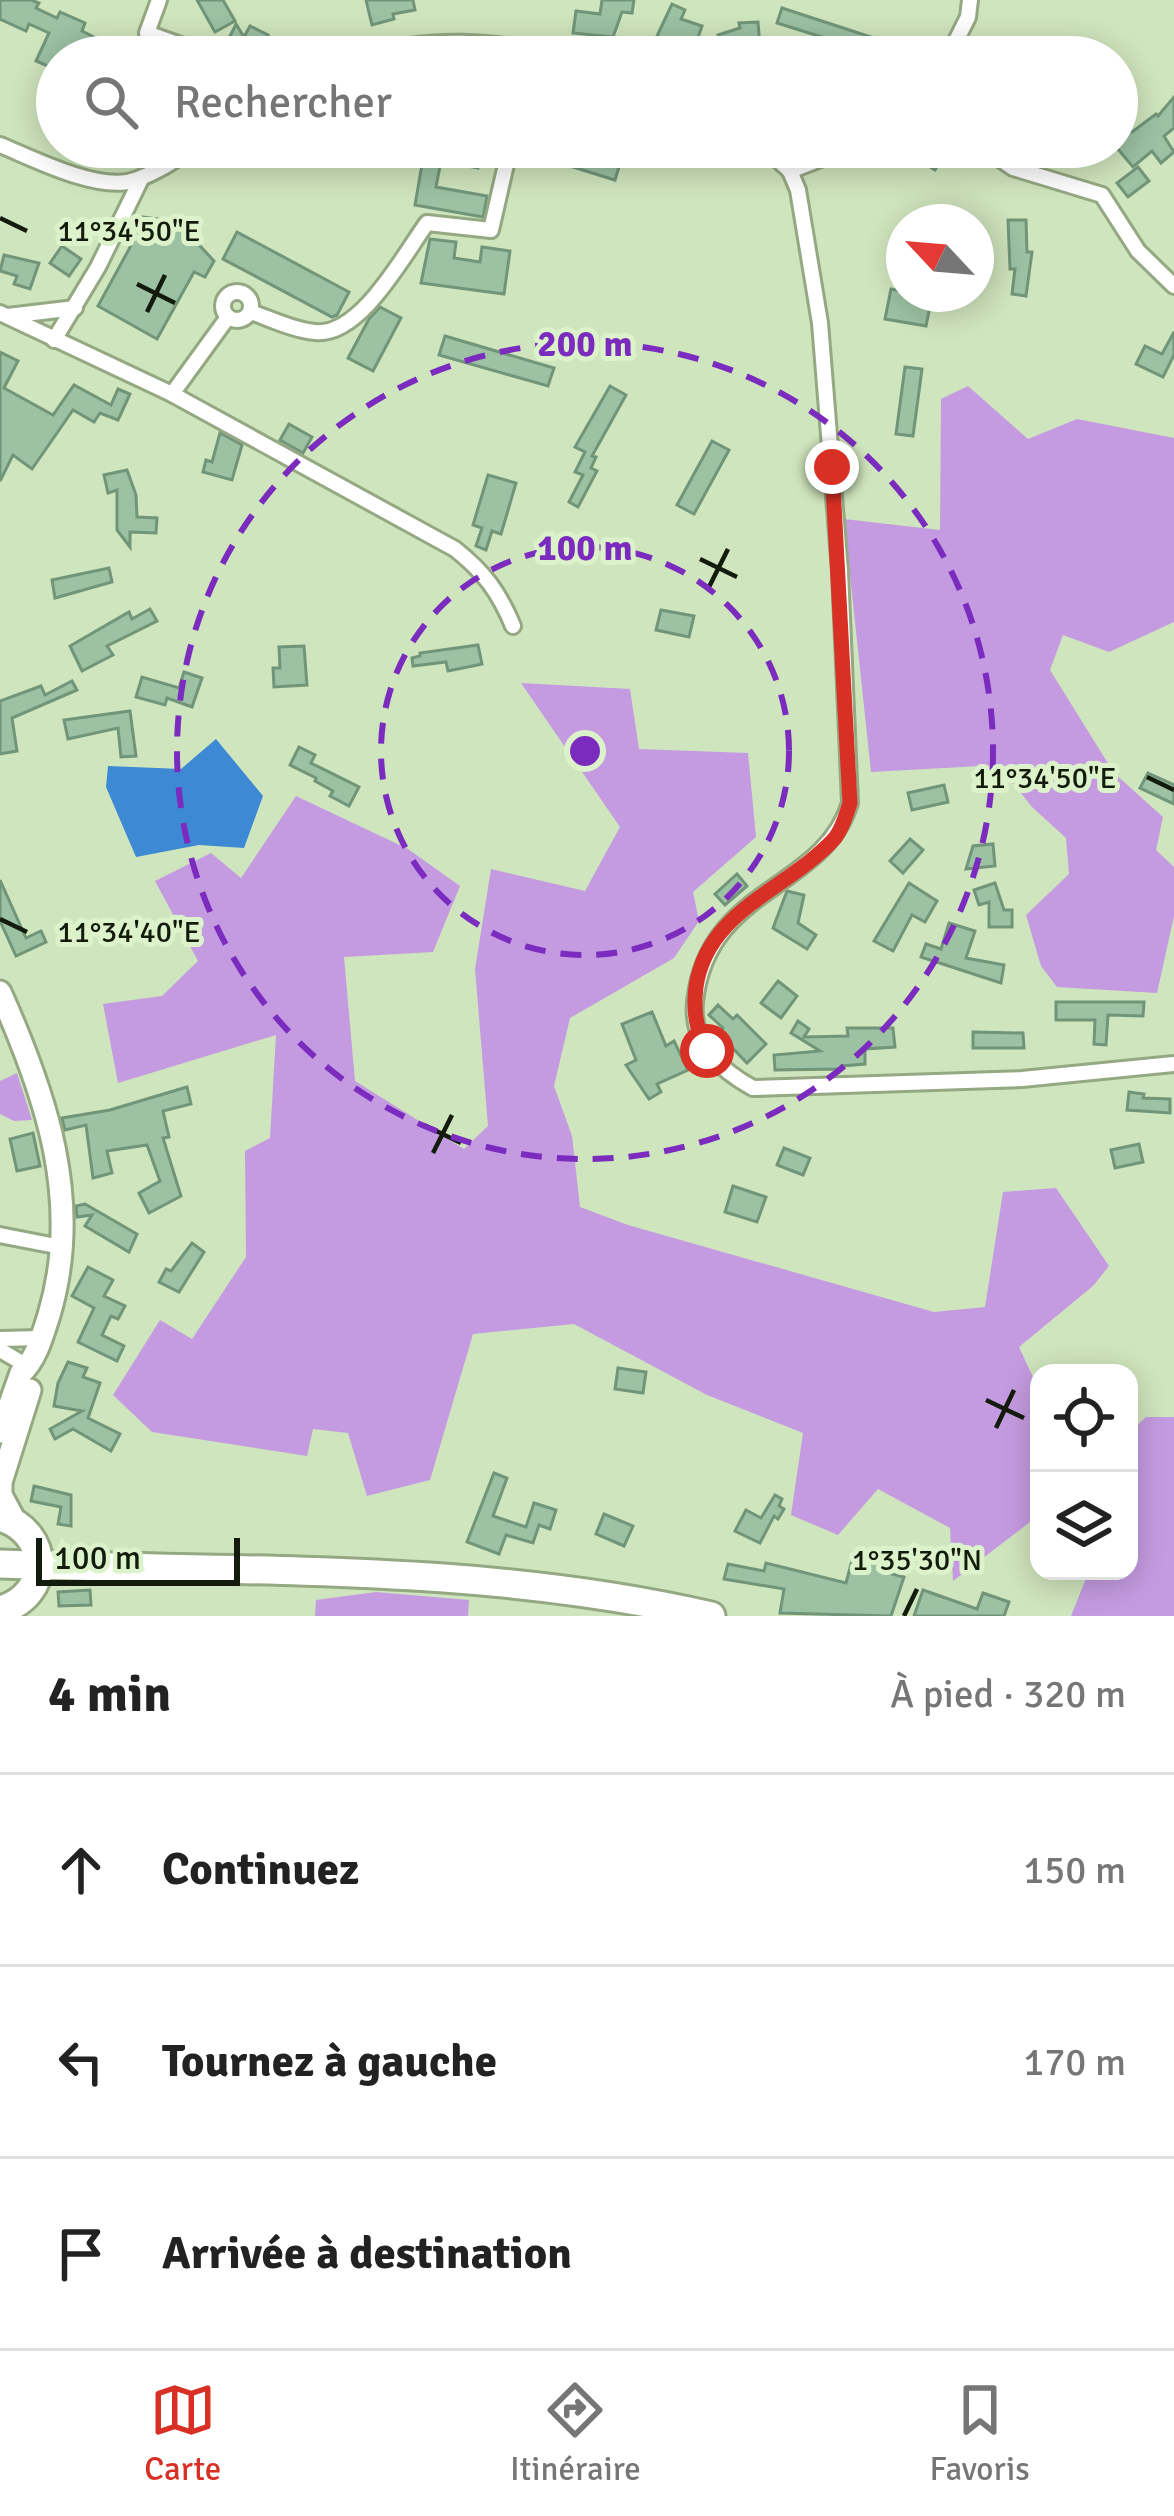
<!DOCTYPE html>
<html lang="fr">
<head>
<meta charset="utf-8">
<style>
  :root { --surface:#fff; --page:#f2f2f2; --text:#222; --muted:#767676; --line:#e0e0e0; --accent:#d93025 }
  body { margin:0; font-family:Signika,sans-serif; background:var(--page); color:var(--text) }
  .controls { position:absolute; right:36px; bottom:36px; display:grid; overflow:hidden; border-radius:24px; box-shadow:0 6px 30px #0003 }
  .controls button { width:108px; height:108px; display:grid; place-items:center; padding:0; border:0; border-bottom:3px solid var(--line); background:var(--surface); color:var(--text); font:60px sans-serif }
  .compass { position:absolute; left:886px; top:204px; width:108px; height:108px; border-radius:50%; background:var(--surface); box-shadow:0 6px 30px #0003; rotate:296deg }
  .scale { position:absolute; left:36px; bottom:30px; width:204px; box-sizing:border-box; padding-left:12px; border:6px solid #131b0c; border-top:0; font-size:33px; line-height:42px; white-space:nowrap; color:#131b0c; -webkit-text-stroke:9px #dcf2ca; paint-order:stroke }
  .stop { position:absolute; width:36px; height:36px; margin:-27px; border:9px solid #d93025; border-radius:50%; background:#fff }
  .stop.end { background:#d93025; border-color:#fff; box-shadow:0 3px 12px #0008 }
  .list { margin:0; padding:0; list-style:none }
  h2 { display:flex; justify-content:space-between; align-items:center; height:156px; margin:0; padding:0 48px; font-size:51px }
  h2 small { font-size:39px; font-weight:400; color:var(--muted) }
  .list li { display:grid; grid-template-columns:78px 1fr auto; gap:36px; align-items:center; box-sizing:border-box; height:192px; padding:0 48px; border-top:3px solid var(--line) }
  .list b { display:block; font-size:45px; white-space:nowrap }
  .list em { font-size:39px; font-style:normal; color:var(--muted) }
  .icon { flex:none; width:66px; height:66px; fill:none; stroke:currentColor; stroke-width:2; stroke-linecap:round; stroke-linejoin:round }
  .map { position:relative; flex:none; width:1174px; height:1616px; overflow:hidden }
  .search { position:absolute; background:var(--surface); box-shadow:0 6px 30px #0003; left:36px; right:36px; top:36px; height:132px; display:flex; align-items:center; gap:30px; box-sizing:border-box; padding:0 42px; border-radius:66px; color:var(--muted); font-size:45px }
  .sheet { height:732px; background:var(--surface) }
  nav { display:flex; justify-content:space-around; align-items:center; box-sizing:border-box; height:168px; border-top:3px solid var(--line); background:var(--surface); font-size:33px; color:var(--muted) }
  nav a { display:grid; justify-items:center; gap:6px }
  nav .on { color:var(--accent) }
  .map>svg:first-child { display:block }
  .green { fill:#c49be0 }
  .water { fill:#3e89d4 }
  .building { fill:#9cc1a3; stroke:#719579; stroke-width:3 }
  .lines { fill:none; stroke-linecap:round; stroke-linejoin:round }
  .street-casing { stroke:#94a882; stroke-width:20 }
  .secondary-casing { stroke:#94a882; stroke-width:27 }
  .highway-casing { stroke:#94a882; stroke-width:33 }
  .street { stroke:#fff; stroke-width:14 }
  .secondary { stroke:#fff; stroke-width:21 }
  .highway { stroke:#fff; stroke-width:27 }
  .route { stroke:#d93025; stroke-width:15 }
  .ticks { fill:none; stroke:#131b0c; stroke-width:4.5 }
  .ring { fill:none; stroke:#7b2cbf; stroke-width:6; stroke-dasharray:21 15 }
  .ticks-label { font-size:30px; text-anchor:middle; fill:#131b0c; stroke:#dcf2ca; stroke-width:10; stroke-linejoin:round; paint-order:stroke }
  .centre { fill:#7b2cbf; stroke:#dcf2ca; stroke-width:6 }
  .ring-label { font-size:36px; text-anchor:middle; font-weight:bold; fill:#7b2cbf; stroke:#dcf2ca; stroke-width:10; stroke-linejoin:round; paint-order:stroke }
</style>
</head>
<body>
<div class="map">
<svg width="1174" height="1616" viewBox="0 0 1174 1616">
  <rect width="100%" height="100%" fill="#cfe5bd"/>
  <!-- green -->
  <g class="green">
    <path d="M968 386 1028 439 1077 419 1174 438V622L1109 652 1063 635 1050 670 1114 773 1163 817 1156 850 1174 867V916L1157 993 1057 987 1041 966 1026 915 1069 874 1066 838 1032 807 999 765 871 772 844 519 940 530 941 399Z"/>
    <path d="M521 683 630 689 639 749 748 753 756 837 693 892 699 921 674 958 570 1018 554 1086 572 1136 580 1207 628 1225 934 1312 985 1307 1003 1192 1056 1188 1109 1266 1093 1286 1019 1347 1039 1390V1527L1030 1522 953 1581 950 1528 878 1489 838 1535 791 1515 803 1433 707 1395 574 1324 473 1334 430 1480 367 1496 348 1433 313 1429 307 1456 152 1432 113 1395 160 1320 192 1339 246 1257 245 1151 270 1138 276 1035 118 1083 103 1004 162 996 198 961 155 881 211 853 241 878 296 796 408 849 460 886 433 952 344 957 355 1081 464 1149 488 1126 475 969 491 869 585 891 620 827Z"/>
    <path d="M17 1073 32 1120 14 1121 0 1114V1081Z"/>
    <path d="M1146 1417H1174V1616H1071L1089 1571H1129V1433Z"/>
    <path d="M376 1592 469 1600 468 1616H315L316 1600Z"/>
  </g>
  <!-- water -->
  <path class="water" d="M216 739 263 796 244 848 199 845 136 857 106 787 108 766 181 769Z"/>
  <!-- building -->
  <g class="building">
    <path d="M0 0H31L39 3 36 8 57 18 60 12 85 23 82 31 108 44 101 57H57V70L36 61 49 33 29 24 26 31 0 19Z"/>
    <path d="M197 0H223L235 21 215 32Z"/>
    <path d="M366 0H413L415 10 393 14 394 19 372 25Z"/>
    <path d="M602 0H634L632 13 622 12 613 37 573 33 576 11 600 14Z"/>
    <path d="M672 4 685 10 681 19 702 26 696 43 708 39 702 57H666L672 43 657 36Z"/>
    <path d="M782 8 880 40 876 54 777 23Z"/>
    <path d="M758 22 760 46 735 47 737 54 725 57 718 35 740 28 739 23Z"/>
    <path d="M236 24 244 37 250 26 268 35 257 57H242L224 48Z"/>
    <path d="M1174 97V128L1164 136 1174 152 1161 163 1152 151 1133 167 1117 148V125L1132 132 1156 114 1158 116Z"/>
    <path d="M425 147H481L478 168 441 161 436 187 487 196 483 217 415 205Z"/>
    <path d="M521 147H578L602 154 604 147H625L615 180 521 151Z"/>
    <path d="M920 147H949L935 170 914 157Z"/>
    <path d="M1138 167 1149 181 1128 197 1117 183Z"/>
    <path d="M135 216 165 220 188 233 214 261 205 277 194 272 157 339 98 306 134 240 126 235Z"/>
    <path d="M1008 220H1026L1027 252H1032L1026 296 1012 294 1015 269H1010Z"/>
    <path d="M237 232 349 292 337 315 332 317 223 259Z"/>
    <path d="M430 239 456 242 454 258 480 262 482 247 510 251 504 294 421 283Z"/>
    <path d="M62 246 81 259 69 276 50 263Z"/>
    <path d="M4 255 39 263 30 289 14 284 17 276 0 271Z"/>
    <path d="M891 289 932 297 926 326 885 319Z"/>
    <path d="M380 307 401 318 373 371 348 358 369 319Z"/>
    <path d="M1174 332V355L1163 377 1136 364 1145 346 1162 354Z"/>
    <path d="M445 336 554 368 548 386 439 355Z"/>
    <path d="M0 352 18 361 4 388 53 415 74 385 111 405 118 389 130 394 118 420 100 413 94 422 73 410 32 469 13 455 0 481Z"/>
    <path d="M905 367 922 369 913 436 896 434Z"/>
    <path d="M610 386 626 395 592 456 596 457 591 468 597 471 578 507 569 502 583 475 575 472 585 452 575 447Z"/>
    <path d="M289 424 312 437 303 453 280 440Z"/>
    <path d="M220 433 242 445 232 480 203 472 206 460 212 462Z"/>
    <path d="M712 441 729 450 694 514 677 505Z"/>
    <path d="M127 470 136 495 137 517 157 518 156 533 130 532V547L117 530V490L108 493 104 475Z"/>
    <path d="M488 475 516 483 501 534 492 531 486 550 476 546 482 528 473 525Z"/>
    <path d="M109 568 112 582 55 598 52 580Z"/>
    <path d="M150 609 157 621 107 646 113 655 82 671 70 646 129 612 132 619Z"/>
    <path d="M661 610 694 616 689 637 656 630Z"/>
    <path d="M478 645 482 664 448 671 446 662 413 666 412 658 420 656V653Z"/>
    <path d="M304 646 307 685 274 687 273 668H280L279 647Z"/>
    <path d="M184 672 202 678 192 707 167 698 165 705 136 697 142 677 179 688Z"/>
    <path d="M72 681 77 690 12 718 17 751 0 754V701L41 686 45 695Z"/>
    <path d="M130 711 136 756 121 757 118 728 68 739 64 720Z"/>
    <path d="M299 747 315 755 311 763 359 787 349 806 330 796 333 791 315 781 316 778 290 765Z"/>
    <path d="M1148 773 1174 785V804L1140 788Z"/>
    <path d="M944 785 948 802 912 810 908 793Z"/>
    <path d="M910 839 923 850 903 873 890 861Z"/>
    <path d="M993 844 995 866 966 869 973 846Z"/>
    <path d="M737 874 747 886 725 905 715 894Z"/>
    <path d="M0 880 26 938 41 931 46 942 16 956 0 921Z"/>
    <path d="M909 883 937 901 925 922 912 915 893 951 874 941Z"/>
    <path d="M995 883 1004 910H1012V927H989V902L979 905 974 890Z"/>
    <path d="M787 891 804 895 798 923 816 935 807 949 773 928Z"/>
    <path d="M949 923 975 931 966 958 1004 965 1001 983 921 957 926 944 941 949Z"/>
    <path d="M778 981 797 996 781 1018 761 1003Z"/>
    <path d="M1056 1002H1144L1143 1016 1108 1015 1106 1045 1094 1044 1095 1020H1056Z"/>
    <path d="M718 1005 733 1019 737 1015 766 1044 747 1063 718 1033 723 1028 709 1015Z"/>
    <path d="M652 1012 666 1046 674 1041 688 1070 657 1084 661 1092 649 1099 626 1065 636 1060 622 1024Z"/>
    <path d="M798 1021 809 1029 804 1037 848 1036 847 1028H893L895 1047 865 1049V1064L842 1066V1069L775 1070 774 1055 820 1051 791 1033Z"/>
    <path d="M973 1032 1023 1033 1024 1048H973Z"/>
    <path d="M187 1087 191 1104 163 1111 169 1137 163 1138 181 1196 149 1213 139 1193 160 1181 147 1145 107 1151 112 1173 93 1178 86 1125 65 1130 62 1118 110 1110Z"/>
    <path d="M1129 1092 1144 1094 1143 1098 1170 1099V1113L1127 1110Z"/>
    <path d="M33 1133 40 1166 17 1171 10 1139Z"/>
    <path d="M1139 1144 1143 1162 1115 1168 1111 1150Z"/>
    <path d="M784 1148 810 1158 803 1175 777 1165Z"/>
    <path d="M733 1186 766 1197 757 1222 725 1212Z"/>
    <path d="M85 1204 137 1234 129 1252 85 1226 92 1215 77 1217 76 1206Z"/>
    <path d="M192 1243 204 1252 179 1292 159 1282 166 1269 171 1271Z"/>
    <path d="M88 1267 113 1280 104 1296 125 1306 118 1319 111 1316 102 1335 124 1346 117 1361 78 1342 94 1308 72 1296Z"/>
    <path d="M68 1362 87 1368 83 1377 100 1383 88 1418 120 1434 111 1451 73 1429 55 1439 50 1429 82 1411 54 1406 58 1383Z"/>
    <path d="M618 1368 646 1372 643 1393 615 1389Z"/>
    <path d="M494 1473 507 1478 493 1516 526 1527 534 1503 556 1510 550 1529 539 1525 533 1543 506 1535 499 1554 467 1542Z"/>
    <path d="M34 1486 71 1495V1526L58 1524 61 1507 31 1501Z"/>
    <path d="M775 1495 782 1499 779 1506 784 1509 778 1519 774 1516 760 1543 735 1531 746 1510 761 1518Z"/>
    <path d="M604 1514 633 1526 624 1546 596 1534Z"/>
    <path d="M854 1553 895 1567 892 1574 904 1577 891 1616 780 1613 784 1589 724 1579 728 1564 764 1571 766 1563 846 1583Z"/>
    <path d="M90 1590 91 1605 59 1606 58 1592Z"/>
    <path d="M923 1590 977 1609 983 1593 1009 1602 1004 1616H914Z"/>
  </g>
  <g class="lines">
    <!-- street casing -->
    <g class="street-casing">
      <g id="street">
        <path d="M159 0 147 33 214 57"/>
        <path d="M363 57C429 35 497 41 563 57"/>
        <path d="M948 57 968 17 970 0"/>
        <path d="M0 145C34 159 91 188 127 182 151 177 175 160 195 147"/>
        <path d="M764 147 790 171 798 190 820 323 840 571 850 803C823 891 707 886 695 1002 691 1043 720 1070 753 1088L1022 1079 1174 1064"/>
        <path d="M983 147 1013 168 1102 195 1138 251 1174 286"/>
        <path d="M790 171 851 147"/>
        <circle cx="237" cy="306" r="14"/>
        <path d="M251 312C271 319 293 330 315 332 360 337 403 256 427 223L491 230 510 147"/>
        <path d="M0 313 172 394 228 317"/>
        <path d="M8 316 75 308"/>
        <path d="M54 340 98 267 142 177"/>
        <path d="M172 394 455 549C484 572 499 592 513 626"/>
        <path d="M0 1235 61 1247"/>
        <path d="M0 1339 40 1338"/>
        <path d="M0 1350 29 1367"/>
      </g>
    </g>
    <!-- secondary casing -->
    <g class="secondary-casing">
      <g id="secondary">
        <path d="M0 992C46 1095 83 1202 49 1315 43 1334 36 1360 21 1373L0 1432"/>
        <path d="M15 1521 1 1495V1482L30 1390"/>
      </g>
    </g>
    <!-- highway casing -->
    <g class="highway-casing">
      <g id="highway">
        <path d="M0 1517C51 1532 52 1596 0 1610"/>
        <path d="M0 1564C239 1573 476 1562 711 1616"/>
      </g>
    </g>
    <!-- street -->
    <use href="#street" class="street"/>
    <!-- secondary -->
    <use href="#secondary" class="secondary"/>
    <!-- highway -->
    <use href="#highway" class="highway"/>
  </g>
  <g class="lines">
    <!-- route -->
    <path class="route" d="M707 1051C696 1029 693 1011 696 987 707 910 789 889 835 838 843 828 846 815 850 803L832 467"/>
  </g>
  <!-- ticks -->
  <path class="ticks" d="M0 218 27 231M137 284 175 303M147 312 165 275M700 559 737 577M709 587 728 549M1147 777 1174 790M0 919 27 932M424 1125 461 1143M433 1153 452 1115M986 1400 1024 1418M996 1428 1014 1390M904 1616 917 1589"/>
  <!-- distance rings -->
  <g class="ring">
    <circle cx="585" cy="751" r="204"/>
    <circle cx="585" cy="751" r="408"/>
  </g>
  <g class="ticks-label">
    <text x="129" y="241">11°34'50"E</text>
    <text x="1045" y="788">11°34'50"E</text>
    <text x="129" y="942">11°34'40"E</text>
    <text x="917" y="1570">1°35'30"N</text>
  </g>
  <circle cx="585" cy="751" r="18" class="centre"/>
  <g class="ring-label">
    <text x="585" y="356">200 m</text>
    <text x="585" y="560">100 m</text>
  </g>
</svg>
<div class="controls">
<button><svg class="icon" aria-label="locate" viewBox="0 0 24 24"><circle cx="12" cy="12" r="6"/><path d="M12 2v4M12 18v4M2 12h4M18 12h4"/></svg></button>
<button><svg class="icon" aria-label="layers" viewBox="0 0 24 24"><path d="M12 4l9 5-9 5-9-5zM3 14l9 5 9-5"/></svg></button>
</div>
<svg class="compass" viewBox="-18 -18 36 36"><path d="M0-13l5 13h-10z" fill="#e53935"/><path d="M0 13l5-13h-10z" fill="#767676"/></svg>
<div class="scale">100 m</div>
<div class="stop" style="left:707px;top:1051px"></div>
<div class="stop end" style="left:832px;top:467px"></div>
<div class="search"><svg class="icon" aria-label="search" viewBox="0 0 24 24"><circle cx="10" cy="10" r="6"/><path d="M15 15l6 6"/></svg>Rechercher</div>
</div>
<section class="sheet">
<h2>4 min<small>À pied · 320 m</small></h2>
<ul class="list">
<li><svg class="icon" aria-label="ahead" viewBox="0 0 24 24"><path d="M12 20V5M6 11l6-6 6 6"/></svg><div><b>Continuez</b></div><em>150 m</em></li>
<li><svg class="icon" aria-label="left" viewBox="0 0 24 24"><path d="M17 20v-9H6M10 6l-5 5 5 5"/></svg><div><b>Tournez à gauche</b></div><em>170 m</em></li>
<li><svg class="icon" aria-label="arrive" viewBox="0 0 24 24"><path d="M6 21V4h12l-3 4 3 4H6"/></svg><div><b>Arrivée à destination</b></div></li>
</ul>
</section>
<nav>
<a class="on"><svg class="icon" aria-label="map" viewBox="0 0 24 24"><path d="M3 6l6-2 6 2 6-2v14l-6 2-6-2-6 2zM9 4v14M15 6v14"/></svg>Carte</a>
<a><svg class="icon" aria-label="directions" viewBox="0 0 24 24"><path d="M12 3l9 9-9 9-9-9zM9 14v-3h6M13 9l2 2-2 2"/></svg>Itinéraire</a>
<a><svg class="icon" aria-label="saved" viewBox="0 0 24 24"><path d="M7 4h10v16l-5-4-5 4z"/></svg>Favoris</a>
</nav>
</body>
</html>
